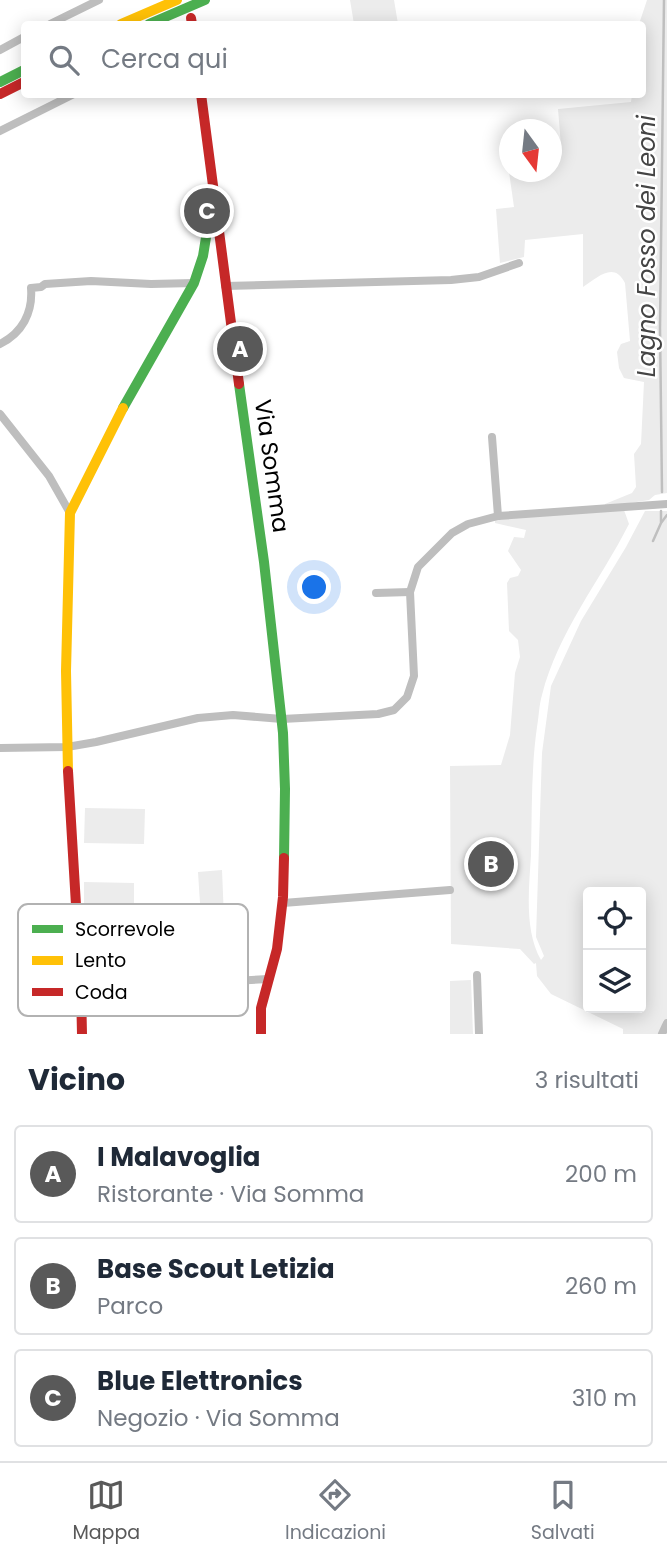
<!DOCTYPE html>
<html lang="it">
<head>
<meta charset="utf-8">
<style>
  :root { --surface:#fff; --page:#f6f6f7; --text:#1f2937; --muted:#747a83; --line:#e0e1e3; --accent:#595959 }
  body { margin:0; font-family:Poppins,sans-serif; background:var(--page); color:var(--text) }
  .controls { position:absolute; right:21px; bottom:21px; display:grid; overflow:hidden; border-radius:7px; box-shadow:0 4px 18px #0003 }
  .controls button { width:63px; height:63px; display:grid; place-items:center; padding:0; border:0; border-bottom:2px solid var(--line); background:var(--surface); color:var(--text); font:35px sans-serif }
  .compass { position:absolute; left:499px; top:119px; width:63px; height:63px; border-radius:50%; background:var(--surface); box-shadow:0 4px 18px #0003; rotate:165deg }
  .you { position:absolute; left:315px; top:588px; width:24px; height:24px; margin:-18px; border:5px solid #fff; border-radius:50%; background:#1a73e8; box-shadow:0 0 0 10px #1a73e833 }
  .badge { display:grid; place-items:center; width:46px; height:46px; border-radius:50%; background:var(--accent); color:#fff; font-size:23px; font-weight:700 }
  .pin { position:absolute; translate:-50% -50%; border:4px solid #fff; box-shadow:0 2px 7px #0006 }
  .list { margin:0; padding:0; list-style:none }
  h2 { display:flex; justify-content:space-between; align-items:center; height:91px; margin:0; padding:0 28px; font-size:30px }
  h2 small { font-size:23px; font-weight:400; color:var(--muted) }
  .list li { display:grid; grid-template-columns:46px 1fr auto; gap:21px; align-items:center; box-sizing:border-box; height:98px; margin:0 14px 14px; padding:0 14px; border:2px solid var(--line); border-radius:7px }
  .list b { display:block; font-size:26px; white-space:nowrap }
  .list p { margin:0; font-size:23px; white-space:nowrap; color:var(--muted) }
  .list em { font-size:23px; font-style:normal; color:var(--muted) }
  .icon { flex:none; width:38px; height:38px; fill:none; stroke:currentColor; stroke-width:2; stroke-linecap:round; stroke-linejoin:round }
  .map { position:relative; flex:none; width:667px; height:1034px; overflow:hidden }
  .search { position:absolute; background:var(--surface); box-shadow:0 4px 18px #0003; left:21px; right:21px; top:21px; height:77px; display:flex; align-items:center; gap:18px; box-sizing:border-box; padding:0 24px; border-radius:7px; color:var(--muted); font-size:26px }
  .sheet { height:427px; background:var(--surface) }
  nav { display:flex; justify-content:space-around; align-items:center; box-sizing:border-box; height:98px; border-top:2px solid var(--line); background:var(--surface); font-size:19px; color:var(--muted) }
  nav a { display:grid; justify-items:center; gap:4px }
  nav .on { color:var(--accent) }
  .map>svg:first-child { display:block }
  .green { fill:#ececec; fill-rule:evenodd }
  .lines { fill:none; stroke-linecap:round; stroke-linejoin:round }
  .stream { stroke:#bfbfbf; stroke-width:2.5 }
  .street { stroke:#bebebe; stroke-width:8 }
  .fast { stroke:#4caf50; stroke-width:10 }
  .slow { stroke:#ffc107; stroke-width:10 }
  .jam { stroke:#c62828; stroke-width:10 }
  .labels { text-anchor:middle; dominant-baseline:central; stroke-width:5; stroke-linejoin:round; paint-order:stroke }
  .street-label { font-size:23px; fill:#000; stroke:#fff }
  .water-label { font-size:24px; font-style:italic; fill:#444; stroke:#fff }
  .key { fill:#fff; stroke:#b2b2b2; stroke-width:2 }
  .key-label { font-size:19px; fill:#000 }
</style>
</head>
<body>
<div class="map">
<svg width="667" height="1034" viewBox="0 0 667 1034">
  <rect width="100%" height="100%" fill="#fff"/>
  <!-- green -->
  <g class="green">
    <path d="M350 0H394L398 24H354Z"/>
    <path d="M647 0H667V493L655 495 649 500 605 507V504L632 493 636 487 634 454 641 444 644 382 624 378 619 368 617 352 621 344 630 341 625 283C614 261 598 277 583 287V234L525 240 524 257 500 263 496 209 514 207 509 172H552V167L557 166 556 147 561 146 558 109 631 102 632 95 642 94V24H639Z"/>
    <path d="M624 510 629 524C600 581 558 632 542 695 539 705 539 716 537 727 531 769 532 812 531 855 529 889 524 930 541 960L544 956 536 937 542 753 551 686 581 621 626 547 645 511H667V1018L663 1021 660 1034H623V1029L551 994 537 976 536 963 534 964 520 949 451 944 450 766 501 765 510 735 515 673 520 657 518 640 509 631 507 583 510 578 518 576 521 570 508 551 514 537 524 538 526 530 495 523V518C538 514 581 514 624 510ZM588 892H641V1008H588Z"/>
    <path d="M85 808 145 809 144 844 84 843Z"/>
    <path d="M222 870 224 918 201 919 198 872Z"/>
    <path d="M84 882 134 883V908L84 907Z"/>
    <path d="M471 980 473 1034H450V981Z"/>
  </g>
  <g class="lines">
    <!-- stream -->
    <g class="stream">
      <path d="M662 492 660 328 664 0"/>
      <path d="M661 511V522"/>
      <path d="M653 541 661 523 667 515"/>
    </g>
    <!-- street -->
    <g class="street">
      <path d="M50 24 99 0"/>
      <path d="M0 50 24 37"/>
      <path d="M0 131 74 94"/>
      <path d="M225 286 451 280 479 277 519 263"/>
      <path d="M0 344C22 333 33 313 31 288L41 287 45 284 91 281 151 284 194 283"/>
      <path d="M0 414 49 476 70 513"/>
      <path d="M492 437 498 516"/>
      <path d="M376 593 410 592"/>
      <path d="M0 748 67 747 96 742 198 718 233 715 282 719 378 714 394 710 407 697 414 676 410 592 418 567 452 533 468 524 498 516 667 504"/>
      <path d="M283 903 450 890"/>
      <path d="M477 975 479 1034"/>
      <path d="M81 989 268 979"/>
      <path d="M662 1034 667 1023"/>
    </g>
    <!-- fast -->
    <g class="fast">
      <path d="M149 24 205 0"/>
      <path d="M0 82 24 70"/>
      <path d="M239 384 264 562 283 733 285 789 284 858"/>
      <path d="M123 408 194 283 203 256 208 225 216 216"/>
    </g>
    <!-- slow -->
    <g class="slow">
      <path d="M121 24 177 0"/>
      <path d="M68 771 66 671 70 513 123 408"/>
    </g>
    <!-- jam -->
    <g class="jam">
      <path d="M191 18 192 24"/>
      <path d="M0 94 24 82"/>
      <path d="M201 94 239 384"/>
      <path d="M68 771 81 989 82 1034"/>
      <path d="M261 1034V1008L277 949 283 897 284 858"/>
    </g>
  </g>
  <g class="labels">
    <!-- street labels -->
    <g class="street-label">
      <text transform="translate(272 466) rotate(82)">Via Somma</text>
    </g>
    <!-- water labels -->
    <g class="water-label">
      <text transform="translate(646 246) rotate(-90)">Lagno Fosso dei Leoni</text>
    </g>
  </g>
  <!-- legend -->
  <rect x="18" y="904" width="230" height="112" rx="10" class="key"/>
  <rect x="32" y="925" width="31" height="8" fill="#4caf50"/>
  <rect x="32" y="956" width="31" height="9" fill="#ffc107"/>
  <rect x="32" y="988" width="31" height="8" fill="#c62828"/>
  <g class="key-label">
    <text x="75" y="936">Scorrevole</text>
    <text x="75" y="967">Lento</text>
    <text x="75" y="999">Coda</text>
  </g>
</svg>
<div class="controls">
<button><svg class="icon" aria-label="locate" viewBox="0 0 24 24"><circle cx="12" cy="12" r="6"/><path d="M12 2v4M12 18v4M2 12h4M18 12h4"/></svg></button>
<button><svg class="icon" aria-label="layers" viewBox="0 0 24 24"><path d="M12 4l9 5-9 5-9-5zM3 14l9 5 9-5"/></svg></button>
</div>
<svg class="compass" viewBox="-18 -18 36 36"><path d="M0-13l5 13h-10z" fill="#e53935"/><path d="M0 13l5-13h-10z" fill="#747a83"/></svg>
<div class="you"></div>
<div class="pin badge" style="left:240px;top:349px">A</div>
<div class="pin badge" style="left:491px;top:864px">B</div>
<div class="pin badge" style="left:207px;top:211px">C</div>
<div class="search"><svg class="icon" aria-label="search" viewBox="0 0 24 24"><circle cx="10" cy="10" r="6"/><path d="M15 15l6 6"/></svg>Cerca qui</div>
</div>
<section class="sheet">
<h2>Vicino<small>3 risultati</small></h2>
<ul class="list">
<li><span class="badge">A</span><div><b>I Malavoglia</b><p>Ristorante · Via Somma</p></div><em>200 m</em></li>
<li><span class="badge">B</span><div><b>Base Scout Letizia</b><p>Parco</p></div><em>260 m</em></li>
<li><span class="badge">C</span><div><b>Blue Elettronics</b><p>Negozio · Via Somma</p></div><em>310 m</em></li>
</ul>
</section>
<nav>
<a class="on"><svg class="icon" aria-label="map" viewBox="0 0 24 24"><path d="M3 6l6-2 6 2 6-2v14l-6 2-6-2-6 2zM9 4v14M15 6v14"/></svg>Mappa</a>
<a><svg class="icon" aria-label="directions" viewBox="0 0 24 24"><path d="M12 3l9 9-9 9-9-9zM9 14v-3h6M13 9l2 2-2 2"/></svg>Indicazioni</a>
<a><svg class="icon" aria-label="saved" viewBox="0 0 24 24"><path d="M7 4h10v16l-5-4-5 4z"/></svg>Salvati</a>
</nav>
</body>
</html>
